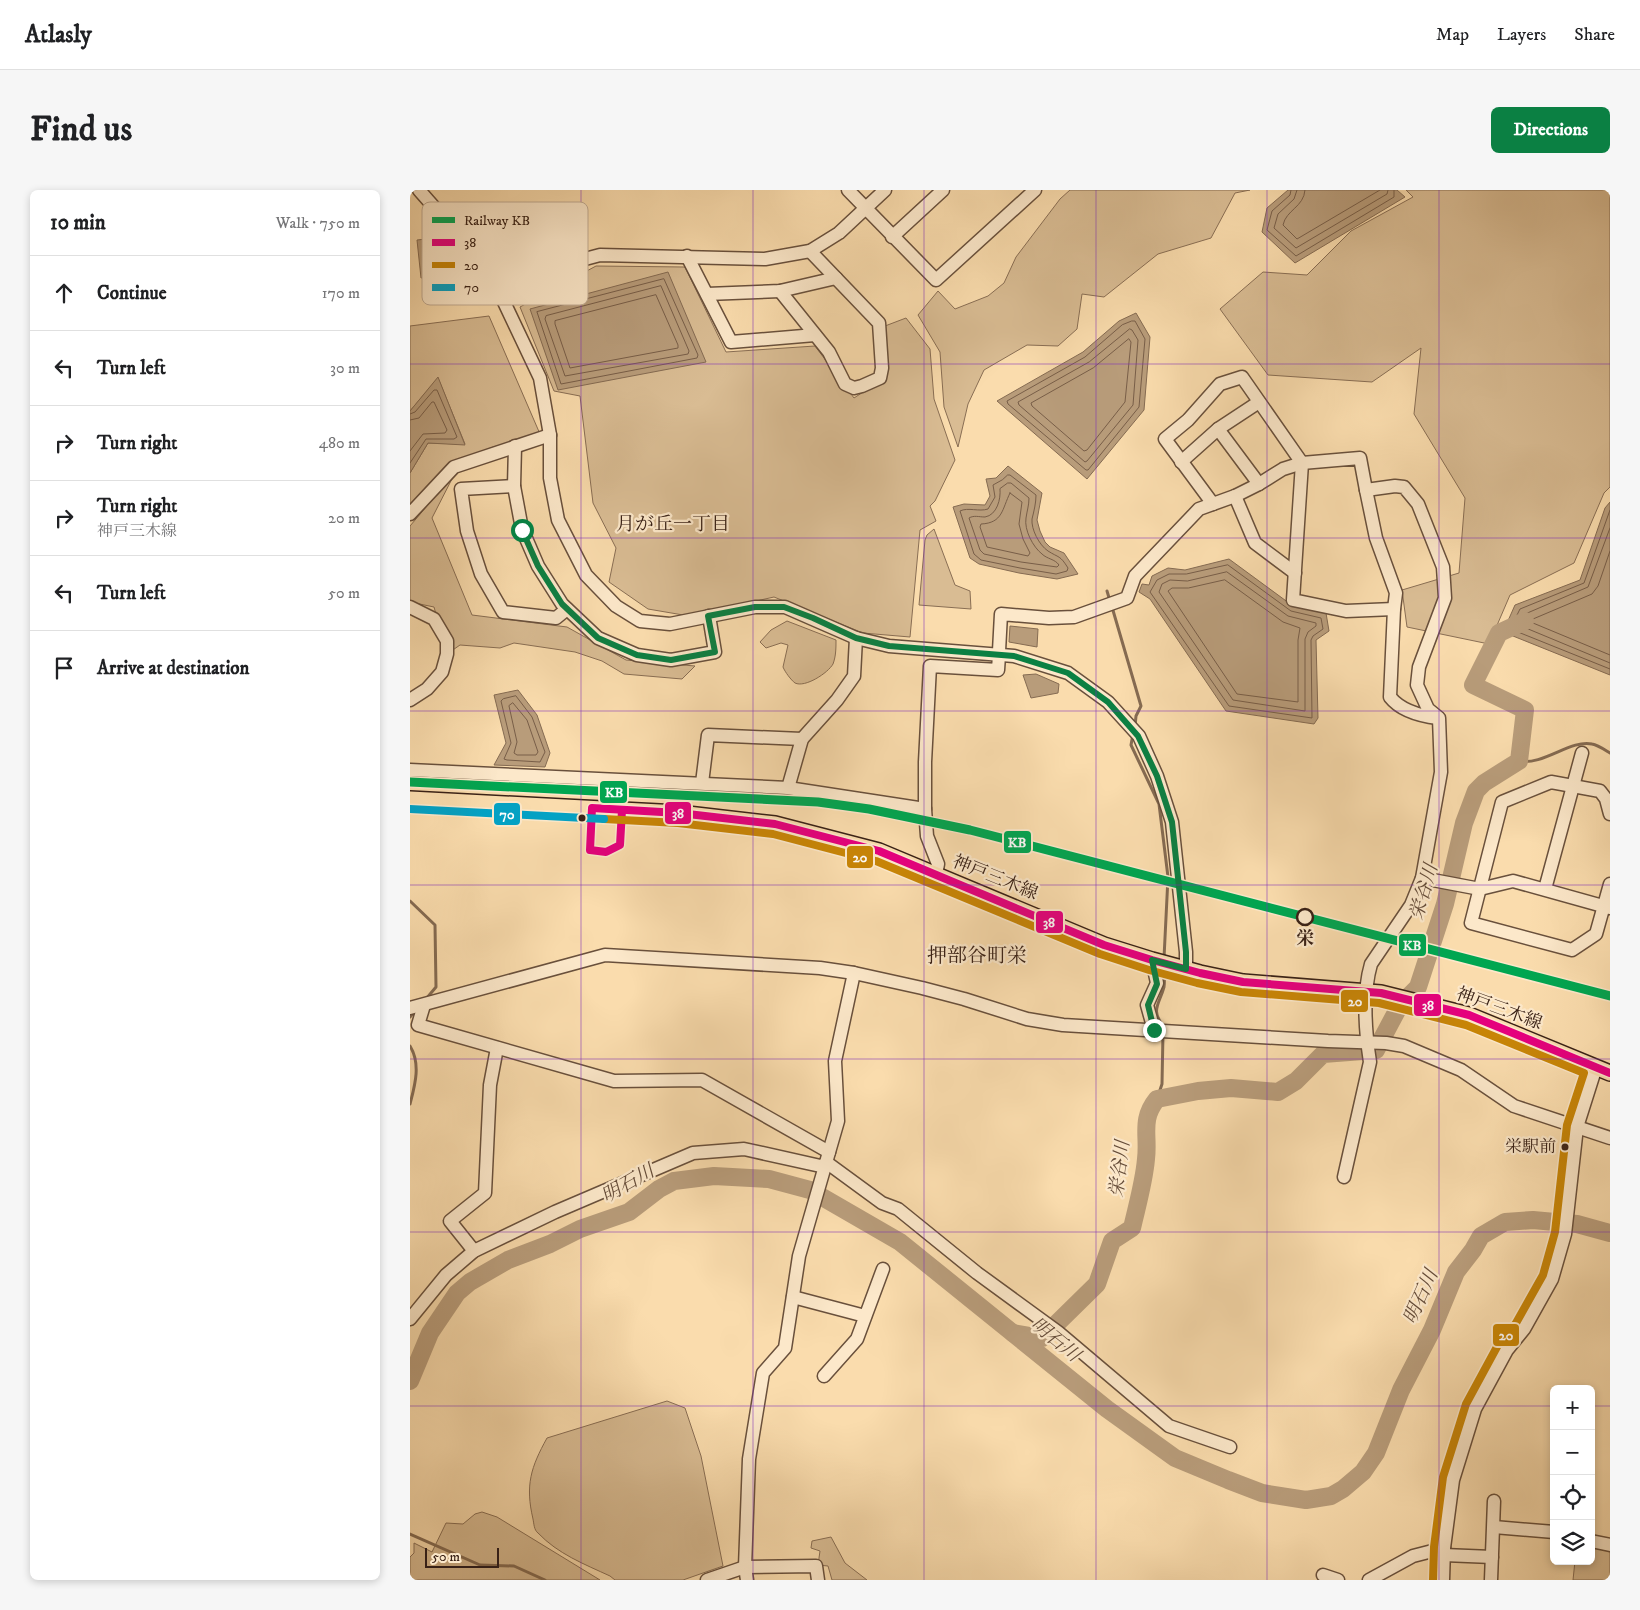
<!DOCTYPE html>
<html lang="en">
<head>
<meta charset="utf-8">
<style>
  :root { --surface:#fff; --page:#f6f6f6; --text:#202124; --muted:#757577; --line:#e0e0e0; --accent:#0b8043 }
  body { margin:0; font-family:"IM FELL DW Pica","Noto Serif JP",serif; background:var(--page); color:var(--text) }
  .controls { position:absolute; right:15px; bottom:15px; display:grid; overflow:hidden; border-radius:8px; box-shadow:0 2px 8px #0003 }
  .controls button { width:45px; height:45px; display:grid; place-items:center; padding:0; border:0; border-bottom:1px solid var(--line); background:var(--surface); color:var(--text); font:25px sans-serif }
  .scale { position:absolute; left:15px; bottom:12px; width:74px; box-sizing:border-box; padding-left:5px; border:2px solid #392116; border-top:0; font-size:14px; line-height:18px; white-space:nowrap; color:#392116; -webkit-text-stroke:4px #fce8ca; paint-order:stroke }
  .stop { position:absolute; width:15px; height:15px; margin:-11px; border:4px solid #0b8043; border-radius:50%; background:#fff }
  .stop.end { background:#0b8043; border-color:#fff; box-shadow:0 1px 5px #0008 }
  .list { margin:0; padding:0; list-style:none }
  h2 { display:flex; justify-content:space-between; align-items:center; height:65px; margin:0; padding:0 20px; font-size:21px }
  h2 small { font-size:16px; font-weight:400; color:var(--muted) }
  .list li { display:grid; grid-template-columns:32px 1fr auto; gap:15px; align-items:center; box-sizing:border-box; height:75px; padding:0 20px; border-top:1px solid var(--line) }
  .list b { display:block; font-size:19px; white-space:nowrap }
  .list p { margin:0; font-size:16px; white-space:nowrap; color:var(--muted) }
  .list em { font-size:16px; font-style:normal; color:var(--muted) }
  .icon { flex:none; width:28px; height:28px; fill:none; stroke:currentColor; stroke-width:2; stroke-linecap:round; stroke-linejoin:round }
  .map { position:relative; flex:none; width:1200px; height:1390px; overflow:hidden; border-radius:8px }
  header { display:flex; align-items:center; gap:30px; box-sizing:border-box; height:70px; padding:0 25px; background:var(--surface); border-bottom:1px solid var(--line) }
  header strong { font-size:24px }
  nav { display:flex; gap:28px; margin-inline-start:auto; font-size:18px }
  .intro { display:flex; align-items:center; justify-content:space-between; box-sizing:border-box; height:120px; padding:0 30px }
  h1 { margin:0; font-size:35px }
  .button { padding:12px 22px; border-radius:8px; background:var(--accent); color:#fff; font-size:18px; font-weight:700 }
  main { display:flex; gap:30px; padding:0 30px }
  aside { flex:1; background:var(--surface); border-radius:8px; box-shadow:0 2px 8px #0003 }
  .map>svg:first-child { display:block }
  .green { fill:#d9bc93; stroke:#896e54 }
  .water { fill:#b89c7a; stroke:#856b52 }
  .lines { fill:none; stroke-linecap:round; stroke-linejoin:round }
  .shore { stroke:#785e48; stroke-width:1 }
  .stream { stroke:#856b52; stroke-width:3 }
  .river { stroke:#b89c7a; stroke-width:18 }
  .minor-casing { stroke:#69503c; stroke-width:15 }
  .major-casing { stroke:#392116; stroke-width:18 }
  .minor { stroke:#fce8ca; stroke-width:12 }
  .major { stroke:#fadcad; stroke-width:15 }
  .bus-1-casing { stroke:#fce8ca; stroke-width:11 }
  .bus-2-casing { stroke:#fce8ca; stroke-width:11 }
  .bus-3-casing { stroke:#fce8ca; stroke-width:11 }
  .bus-1 { stroke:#e5007d; stroke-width:8 }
  .bus-2 { stroke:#c88506; stroke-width:8 }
  .bus-3 { stroke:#03a2c5; stroke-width:8 }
  .rail-1-casing { stroke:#fce8ca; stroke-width:12 }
  .rail-1 { stroke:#00a651; stroke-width:9 }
  .route { stroke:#0b8043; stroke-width:6 }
  .grid { fill:none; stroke:#7b2cbf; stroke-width:1; stroke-opacity:0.55 }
  .bus-dot { fill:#392116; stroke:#fce8ca; stroke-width:2 }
  .stop-dot { fill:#fce8ca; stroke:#392116; stroke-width:2.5 }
  .labels { text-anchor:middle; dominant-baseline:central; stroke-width:4.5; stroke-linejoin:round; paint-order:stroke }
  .bus-label { font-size:17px; fill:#392116; stroke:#fce8ca; text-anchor:end }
  .street-label { font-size:18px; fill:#392116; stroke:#fce8ca }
  .stop-label { font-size:18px; font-weight:bold; fill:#392116; stroke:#fce8ca }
  .neighbourhood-label { font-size:19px; fill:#392116; stroke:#fce8ca }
  .water-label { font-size:19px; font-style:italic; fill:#654c39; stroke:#fce8ca }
  .quarter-label { font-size:20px; fill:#392116; stroke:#fce8ca }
  .key { fill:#fce8ca; stroke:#c2ac94; stroke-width:1 }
  .key-label { font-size:14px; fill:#392116 }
  .line-badge { stroke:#fce8ca; stroke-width:2 }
  .badge-label { font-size:14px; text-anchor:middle; font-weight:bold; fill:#fff }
</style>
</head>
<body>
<header>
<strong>Atlasly</strong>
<nav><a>Map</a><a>Layers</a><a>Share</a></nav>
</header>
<div class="intro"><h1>Find us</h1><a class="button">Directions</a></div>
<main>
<aside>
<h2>10 min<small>Walk · 750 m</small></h2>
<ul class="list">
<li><svg class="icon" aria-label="ahead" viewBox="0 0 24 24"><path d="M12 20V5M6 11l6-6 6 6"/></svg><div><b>Continue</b></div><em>170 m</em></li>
<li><svg class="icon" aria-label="left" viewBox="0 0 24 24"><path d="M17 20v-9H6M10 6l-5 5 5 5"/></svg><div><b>Turn left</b></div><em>30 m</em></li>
<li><svg class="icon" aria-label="right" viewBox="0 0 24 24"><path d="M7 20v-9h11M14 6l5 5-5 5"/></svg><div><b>Turn right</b></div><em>480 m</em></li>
<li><svg class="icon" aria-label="right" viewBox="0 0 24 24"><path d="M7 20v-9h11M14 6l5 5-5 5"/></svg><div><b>Turn right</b><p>神戸三木線</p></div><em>20 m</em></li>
<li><svg class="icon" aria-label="left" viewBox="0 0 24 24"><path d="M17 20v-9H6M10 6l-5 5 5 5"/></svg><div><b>Turn left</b></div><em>50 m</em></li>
<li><svg class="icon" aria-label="arrive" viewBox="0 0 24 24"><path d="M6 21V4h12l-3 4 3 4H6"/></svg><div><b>Arrive at destination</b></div></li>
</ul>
</aside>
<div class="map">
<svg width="1200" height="1390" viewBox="0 0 1200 1390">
  <rect width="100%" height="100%" fill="#fadcad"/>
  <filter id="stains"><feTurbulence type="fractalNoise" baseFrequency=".004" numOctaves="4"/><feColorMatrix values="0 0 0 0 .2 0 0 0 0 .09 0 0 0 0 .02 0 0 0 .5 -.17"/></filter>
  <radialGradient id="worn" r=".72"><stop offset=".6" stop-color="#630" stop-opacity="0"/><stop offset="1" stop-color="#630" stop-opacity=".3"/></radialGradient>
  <!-- green -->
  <g class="green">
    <path d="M660 0H840L825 3 801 48 748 64 694 107 672 104 667 139 648 156 617 155 574 180 558 214 548 257 534 217 530 162 508 125 528 101 545 119 578 106 594 93 606 67 650 9Z"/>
    <path d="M996 0H1200V297L1194 303 1164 373 1100 405 1079 454 997 437 992 400 1049 383 1055 308 1004 224 1011 158 962 192 858 185 810 119 853 82 897 85 941 41 1003 7Z"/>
    <path d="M186 76 275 77 316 162 405 156 444 208 470 191 475 136 496 128 520 159 524 209 545 270 525 311 520 316 526 331 510 340 500 447 453 443 364 407 279 426 238 419 199 392 206 358 183 313 170 206 144 201 110 117Z"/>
    <path d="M79 126 130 244 83 257 40 273 0 318V283L18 253 55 254 28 188 0 221V136Z"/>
    <path d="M45 283 22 328 62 425 157 437 216 470 285 476 272 489 214 484 192 471 165 462 104 453 90 458 50 455 37 464 24 417 0 412V336Z"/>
    <path d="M524 339 545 395 560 401 561 419 509 415 515 350 517 345Z"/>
    <path d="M377 431 426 450C426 458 426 466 423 474 418 483 395 498 385 493 381 490 375 482 373 477L378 455 371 453 356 458 350 452 361 440Z"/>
    <path d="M257 1211 275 1218 291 1266 313 1376 273 1390H205L200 1386C174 1374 148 1364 128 1343 124 1340 124 1334 123 1329 115 1295 121 1277 137 1248Z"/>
    <path d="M72 1322 87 1327 190 1390H0V1367L4 1363V1353L22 1362 36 1333 53 1334 65 1324Z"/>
    <path d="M421 1347 435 1373 457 1390H422L418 1376 408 1375 410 1361 401 1358 402 1351Z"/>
    <path d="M1181 1351 1200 1355V1390H1163L1165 1371H1181Z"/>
  </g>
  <!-- water -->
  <g class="water">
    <path d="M878 0H987L995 7 885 73 852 42 857 18Z"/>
    <path d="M25 48 29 86 11 88 7 50Z"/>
    <path d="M258 82 296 172 148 200 120 119Z"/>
    <path d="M726 123 740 147 734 220 677 289 587 211 673 162 709 131Z"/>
    <path d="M28 187 55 255 18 253 0 283V221Z"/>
    <path d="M598 276 632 303 627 330 630 341 635 352 640 357 654 363 668 384 647 389 609 383 569 374 560 368 543 317 554 314 575 315 580 306 576 289 586 288Z"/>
    <path d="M1200 312V485L1093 442 1105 415 1170 390 1195 318Z"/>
    <path d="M819 369 883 416 916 423 919 441 906 450 908 528 904 534 816 521 740 409 729 402 732 394 739 395 742 386 758 378 775 380Z"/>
    <path d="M600 436 628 439 627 457 599 452Z"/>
    <path d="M626 484 649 494 648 503 621 508 613 485Z"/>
    <path d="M108 500 127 525 140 563 135 577 84 575 96 553 84 505Z"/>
  </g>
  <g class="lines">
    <!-- shore -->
    <g class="shore">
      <path d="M881 0 880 5 862 21 857 40 886 66 984 7V0"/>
      <path d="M887 0 884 9 868 24 864 38 886 58 977 4 978 0"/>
      <path d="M895 0C894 17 876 20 873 35L887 49 970 0"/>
      <path d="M19 54 21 56 24 80 22 82H18L16 80 13 57 14 55Z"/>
      <path d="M254 89 288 165 287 168 151 194 127 122Z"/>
      <path d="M251 96 279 161 278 164 155 186 135 129 136 126Z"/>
      <path d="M246 105 268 155V158L160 178 145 134V131Z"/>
      <path d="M722 131H725L735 149 729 217 678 280H676L598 214 597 211 675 167 712 135Z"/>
      <path d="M720 139 722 140 728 150 723 215 677 271 675 272 609 215 608 212 679 172Z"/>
      <path d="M719 149 721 152 715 212 677 260 674 261 622 216 621 213 683 178Z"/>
      <path d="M0 224 5 222 24 200H27L47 247 44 249H16L0 273"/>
      <path d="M0 230 9 228 22 212H24L37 240 35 243 13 244 0 261"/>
      <path d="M598 285H600L626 305C626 313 624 321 622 329 621 339 629 355 638 361 649 368 650 365 658 378L657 381 646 384 610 378 571 370 564 364 550 321C558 317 569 322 578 319L585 307 583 295 592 290Z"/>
      <path d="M598 293H601L619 308C619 315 617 321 616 328 614 340 623 357 632 364 637 369 645 369 649 375L647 377 611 372 574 364 570 360 559 328C564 325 569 327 575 327 587 325 591 309 590 299Z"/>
      <path d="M600 303 612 312 609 334 613 349 620 363 618 366 577 357 570 337 571 334C593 333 592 319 600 303Z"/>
      <path d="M1200 320 1174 393 1110 419 1101 437 1103 440 1200 479"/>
      <path d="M1200 338 1178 397 1115 424 1109 434 1111 436 1200 473"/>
      <path d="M1200 361 1188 396 1182 404 1123 429 1121 431 1123 433 1200 465"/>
      <path d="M818 375 881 421 911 428 913 439 903 446 901 450 902 528 819 516 740 402 747 390 759 384H776Z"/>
      <path d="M817 382 878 426 906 433V436L898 442 895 449V521L823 510 749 402 752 394 760 390 777 391Z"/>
      <path d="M815 390 873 432 890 438 888 450V512L827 504 758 401 762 398H778Z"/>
      <path d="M106 506 122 527 135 562 130 572 97 570 94 569 101 553 91 511 93 509Z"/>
      <path d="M103 513 117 530 128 562 126 565H107L104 563 107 552 99 516Z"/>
    </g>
    <!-- stream -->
    <g class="stream">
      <path d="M697 401 700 411"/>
      <path d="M702 417 731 516 726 526 725 536"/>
      <path d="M723 544 721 555 749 614 758 687 754 768"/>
      <path d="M1109 571C1133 576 1161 549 1182 554 1188 555 1195 560 1200 563"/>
      <path d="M0 711 25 735 26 797 16 809"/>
      <path d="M0 827 5 821"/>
      <path d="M754 837C740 820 749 815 754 797 755 791 754 783 754 777"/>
      <path d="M0 856C11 874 5 895 0 914"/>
      <path d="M747 909 752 894 753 843"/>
      <path d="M0 1344 70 1375 104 1376 135 1390"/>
    </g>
    <!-- river -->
    <g class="river">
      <path d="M603 1143 632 1148 687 1094 702 1051 722 1038C727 1016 734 992 736 969 739 945 730 930 747 909L788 901 821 898 868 902 886 891 913 864 966 860 990 815 1008 797 1035 714 1054 633 1066 601 1074 593 1109 571 1115 520 1063 495 1089 443 1115 431"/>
      <path d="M0 1191 20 1143 47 1103 60 1092 98 1070 140 1054 170 1039 219 1022 249 999 264 991 304 986 359 989 400 1000 490 1052 697 1219 765 1268 818 1290 852 1303 896 1310 921 1306 933 1299 953 1282 966 1263 991 1200 1022 1140 1046 1082 1063 1060 1071 1046 1095 1032 1123 1030 1167 1034 1200 1043"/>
    </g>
    <!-- minor casing -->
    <g class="minor-casing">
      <g id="minor">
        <path d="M9 0 52 49 94 112 130 188 140 245V288L148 330 176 385 206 416 230 431 260 434 345 417H375L446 448 479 456 604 466 658 483 698 512 729 546 747 586 762 632 776 762V779"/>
        <path d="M438 0 526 90 625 0"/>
        <path d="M482 47 533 0"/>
        <path d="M277 66 321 152 405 145"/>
        <path d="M370 101 419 162 435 194 444 198 452 196 470 188 472 178 469 133 400 61"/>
        <path d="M297 104 370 101 426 88"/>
        <path d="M92 108 160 73 190 65 355 69 400 61 429 43 475 0"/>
        <path d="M808 239 849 294"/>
        <path d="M105 256 104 296 112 339 128 376 152 414 188 448 227 465 261 470 305 462 299 426"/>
        <path d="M771 272 808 239 849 212"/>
        <path d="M104 296 51 299 57 341 71 384 93 422 146 428 157 419"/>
        <path d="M956 300 966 348 986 403 984 419 980 507C991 521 1011 526 1028 528"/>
        <path d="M825 306 845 353 885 383"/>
        <path d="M803 314 755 249 778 230 810 194 832 187 892 273 883 410 936 421 984 419"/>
        <path d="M0 324 44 277 140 245"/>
        <path d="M0 417 24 429 37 451V464L32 482 17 499 0 510"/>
        <path d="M589 461 591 424 639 428 664 427 717 408 725 386 789 319 825 306 849 294 873 279 892 273 950 268 956 300 985 296 994 297 1008 314 1033 377 1035 408 1009 477 1007 495 1018 519 1029 528 1031 582 1012 688 1001 715 961 774C952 805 955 840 960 872L934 987"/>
        <path d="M0 580 378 598 515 619"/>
        <path d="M292 593 298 545 392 549"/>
        <path d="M378 598 392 549 427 510 444 486 446 448"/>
        <path d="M1200 624 1196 609 1190 601 1141 592 1092 612 1061 733 1162 760 1186 744 1200 694"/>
        <path d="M526 684 528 674 517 646 515 619V572L520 476 588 480 589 465"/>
        <path d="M1012 688 1070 699 1103 691 1200 718"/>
        <path d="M1135 699 1172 563"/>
        <path d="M742 770 747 793 737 815 744 840"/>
        <path d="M14 815 8 835 204 891 292 890 419 962"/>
        <path d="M0 818 195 765 410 778 444 783 512 798 554 809 617 829 653 835 918 851 976 853 994 856 1051 880 1104 916 1200 948"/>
        <path d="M416 972 472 1013 488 1019 567 1083 648 1142 759 1236 820 1257"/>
        <path d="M64 1061 40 1031 75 1003 80 895 87 858"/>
        <path d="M383 1107 455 1126"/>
        <path d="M0 1129 36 1085 64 1061 145 1022 283 963 334 959 415 977"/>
        <path d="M414 1186 447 1149 473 1079"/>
        <path d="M1084 1337 1144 1342"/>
        <path d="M1181 1351 1200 1355"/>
        <path d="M1034 1365 1082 1367"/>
        <path d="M913 1385 928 1390"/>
        <path d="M297 1390 335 1377 406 1376 408 1390"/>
        <path d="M337 1390 335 1377 339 1269 353 1183 375 1158 389 1066 428 931 425 871 444 783"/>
        <path d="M959 1390 1003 1366 1034 1358"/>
        <path d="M1033 1390 1034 1358 1043 1290 1065 1219 1097 1160 1114 1139 1142 1089 1155 1044 1167 937 1186 877"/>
        <path d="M1081 1390 1084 1311"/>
      </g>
    </g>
    <!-- major casing -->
    <g class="major-casing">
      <path id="major" d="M0 609 269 623 365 634 469 661 694 755 742 770 790 783 833 792 971 803 1059 825 1200 883"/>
    </g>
    <!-- minor -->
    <use href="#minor" class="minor"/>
    <!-- major -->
    <use href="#major" class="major"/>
    <!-- bus-1 casing -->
    <g class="bus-1-casing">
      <path id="bus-1" d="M212 620 210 655 196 662 180 660 182 618 269 623 365 634 469 661 694 755 742 770 790 783 833 792 971 803 1059 825 1200 883"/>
    </g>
    <!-- bus-2 casing -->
    <g class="bus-2-casing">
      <path id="bus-2" d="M194 629 268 633 363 644 466 671 690 764 739 780 787 793 831 802 969 813 1056 835 1174 883 1157 935 1145 1042 1133 1085 1106 1133 1088 1155 1056 1214 1033 1287 1024 1357 1023 1390"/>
    </g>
    <!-- bus-3 casing -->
    <g class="bus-3-casing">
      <path id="bus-3" d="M0 619 194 629"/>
    </g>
    <!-- bus-1 -->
    <use href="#bus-1" class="bus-1"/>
    <!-- bus-2 -->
    <use href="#bus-2" class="bus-2"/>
    <!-- bus-3 -->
    <use href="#bus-3" class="bus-3"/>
    <!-- rail-1 casing -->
    <g class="rail-1-casing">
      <path id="rail-1" d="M0 592 408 612 459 619 560 640 1200 806"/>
    </g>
    <!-- rail-1 -->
    <use href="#rail-1" class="rail-1"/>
  </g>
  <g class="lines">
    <!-- route -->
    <path class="route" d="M112 340 128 376 152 414 188 448 227 465 261 470 305 462 298 426 345 417H374L403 428 446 448 479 456 604 466 658 483 698 512 728 546 747 586 762 632 776 762V779L742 770 747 794 738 815 744 840"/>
  </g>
  <!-- grid -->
  <path class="grid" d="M171 0V1390M343 0V1390M514 0V1390M686 0V1390M857 0V1390M1029 0V1390M0 174H1200M0 348H1200M0 521H1200M0 695H1200M0 869H1200M0 1042H1200M0 1216H1144M1181 1216H1200"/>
  <!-- markers -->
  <g class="bus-dot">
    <circle cx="172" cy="628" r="4.5"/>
    <circle cx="1155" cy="957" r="4.5"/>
  </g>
  <circle class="stop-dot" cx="895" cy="727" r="8"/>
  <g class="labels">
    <!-- bus labels -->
    <g class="bus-label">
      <text x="1146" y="957">栄駅前</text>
    </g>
    <!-- street labels -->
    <g class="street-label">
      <text transform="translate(585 688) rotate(22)">神戸三木線</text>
      <text transform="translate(1089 819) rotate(20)">神戸三木線</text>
    </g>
    <!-- stop labels -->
    <g class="stop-label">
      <text x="895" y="749">栄</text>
    </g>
    <!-- neighbourhood labels -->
    <g class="neighbourhood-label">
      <text x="263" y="334">月が丘一丁目</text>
    </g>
    <!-- water labels -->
    <g class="water-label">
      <text transform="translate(1014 702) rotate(-74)">栄谷川</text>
      <text transform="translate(710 979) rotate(-83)">栄谷川</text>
      <text transform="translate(218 994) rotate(-30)">明石川</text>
      <text transform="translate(1011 1107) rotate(-66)">明石川</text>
      <text transform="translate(645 1150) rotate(39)">明石川</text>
    </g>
    <!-- quarter labels -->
    <g class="quarter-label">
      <text x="567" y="766">押部谷町栄</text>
    </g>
  </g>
  <!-- legend -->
  <rect x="12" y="12" width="166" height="103" rx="8" class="key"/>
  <rect x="22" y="27" width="23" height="6" fill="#00a651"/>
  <rect x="22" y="49" width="23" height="7" fill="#e5007d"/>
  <rect x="22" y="72" width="23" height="6" fill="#c88506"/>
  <rect x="22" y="94" width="23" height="7" fill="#03a2c5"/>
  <g class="key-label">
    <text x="54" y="35">Railway KB</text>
    <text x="54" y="57">38</text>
    <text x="54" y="80">20</text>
    <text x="54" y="102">70</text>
  </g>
  <g class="line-badge">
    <rect x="189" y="590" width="29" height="24" rx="5" fill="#00a651"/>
    <rect x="254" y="611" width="28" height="24" rx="5" fill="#e5007d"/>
    <rect x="83" y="612" width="28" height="24" rx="5" fill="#03a2c5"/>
    <rect x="593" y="640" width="29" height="24" rx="5" fill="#00a651"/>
    <rect x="436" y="655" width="28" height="24" rx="5" fill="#c88506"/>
    <rect x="625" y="720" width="29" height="24" rx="5" fill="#e5007d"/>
    <rect x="988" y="743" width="29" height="24" rx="5" fill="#00a651"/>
    <rect x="930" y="799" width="29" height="24" rx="5" fill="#c88506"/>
    <rect x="1003" y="803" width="29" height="24" rx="5" fill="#e5007d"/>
    <rect x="1082" y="1133" width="28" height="24" rx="5" fill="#c88506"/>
  </g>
  <g class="badge-label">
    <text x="204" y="607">KB</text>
    <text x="268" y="628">38</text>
    <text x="97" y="629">70</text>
    <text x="607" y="657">KB</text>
    <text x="450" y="672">20</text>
    <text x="639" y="737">38</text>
    <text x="1002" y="760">KB</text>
    <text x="945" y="816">20</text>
    <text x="1018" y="820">38</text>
    <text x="1096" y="1150">20</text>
  </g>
  <rect width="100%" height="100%" filter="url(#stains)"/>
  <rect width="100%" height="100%" fill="url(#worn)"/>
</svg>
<div class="controls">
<button>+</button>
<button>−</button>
<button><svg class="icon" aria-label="locate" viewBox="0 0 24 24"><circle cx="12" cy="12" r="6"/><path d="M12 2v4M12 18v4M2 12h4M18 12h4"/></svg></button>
<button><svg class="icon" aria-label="layers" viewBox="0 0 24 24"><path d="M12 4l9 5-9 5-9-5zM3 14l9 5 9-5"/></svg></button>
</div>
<div class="scale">50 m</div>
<div class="stop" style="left:112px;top:340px"></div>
<div class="stop end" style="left:744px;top:840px"></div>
</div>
</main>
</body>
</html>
